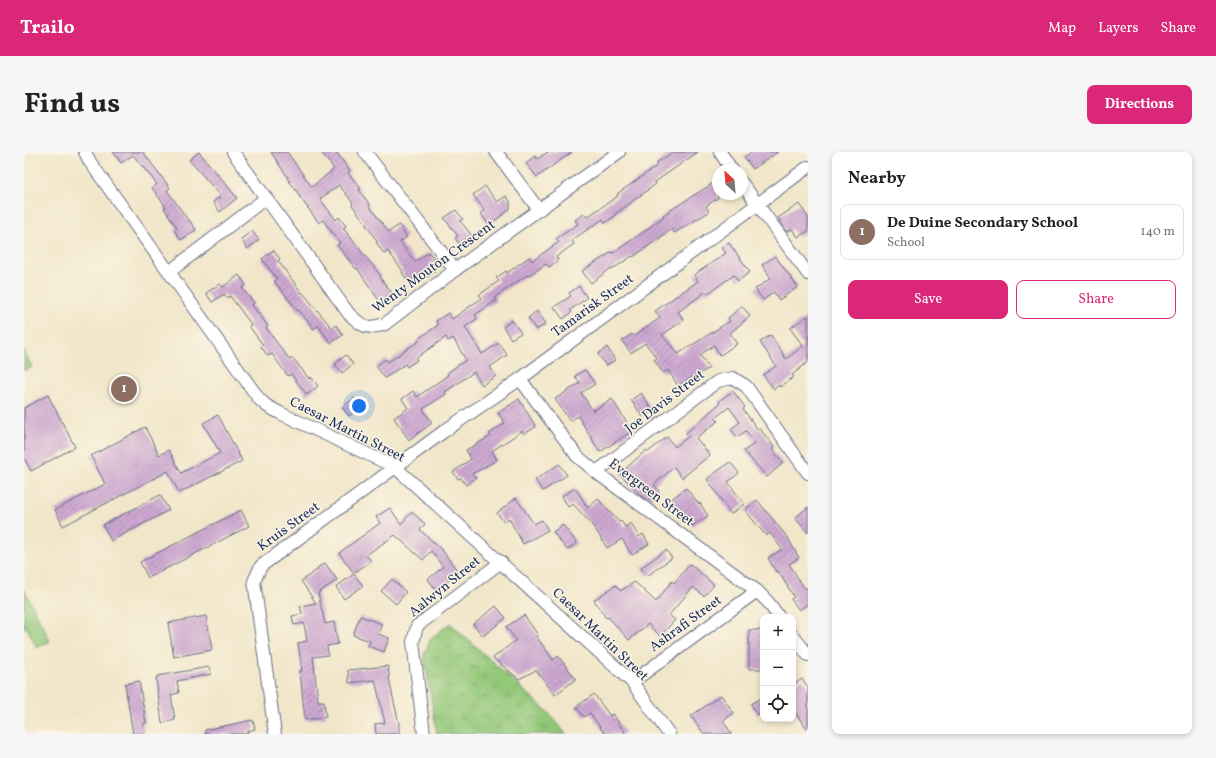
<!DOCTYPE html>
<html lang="en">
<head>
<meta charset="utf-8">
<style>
  :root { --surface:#fff; --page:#f6f6f6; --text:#222; --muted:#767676; --line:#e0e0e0; --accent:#db2777 }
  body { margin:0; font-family:Vollkorn,serif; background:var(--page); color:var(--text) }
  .controls { position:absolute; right:12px; bottom:12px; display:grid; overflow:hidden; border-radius:8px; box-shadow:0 2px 6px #0003 }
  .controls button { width:36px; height:36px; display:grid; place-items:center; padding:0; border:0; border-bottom:1px solid var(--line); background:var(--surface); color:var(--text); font:20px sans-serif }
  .compass { position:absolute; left:688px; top:12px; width:36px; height:36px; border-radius:50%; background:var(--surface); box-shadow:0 2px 6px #0003; rotate:334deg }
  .you { position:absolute; left:335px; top:254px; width:14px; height:14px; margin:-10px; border:3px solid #fff; border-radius:50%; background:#1a73e8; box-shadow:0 0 0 6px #1a73e833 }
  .badge { display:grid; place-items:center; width:26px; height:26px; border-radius:50%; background:var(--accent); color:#fff; font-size:13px; font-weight:700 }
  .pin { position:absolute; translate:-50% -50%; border:2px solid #fff; box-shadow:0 1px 4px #0006 }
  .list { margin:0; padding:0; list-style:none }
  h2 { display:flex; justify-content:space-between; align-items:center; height:52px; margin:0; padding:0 16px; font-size:17px }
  h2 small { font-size:13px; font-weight:400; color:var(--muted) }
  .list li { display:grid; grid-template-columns:26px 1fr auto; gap:12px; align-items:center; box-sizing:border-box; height:56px; margin:0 8px 8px; padding:0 8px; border:1px solid var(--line); border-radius:8px }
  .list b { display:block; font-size:15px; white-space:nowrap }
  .list p { margin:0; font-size:13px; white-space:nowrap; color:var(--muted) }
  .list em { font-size:13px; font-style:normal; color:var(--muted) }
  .actions { display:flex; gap:8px; padding:12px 16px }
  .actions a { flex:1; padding:9px 0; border:1px solid var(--accent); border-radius:8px; text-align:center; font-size:14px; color:var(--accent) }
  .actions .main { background:var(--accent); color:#fff }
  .icon { flex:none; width:22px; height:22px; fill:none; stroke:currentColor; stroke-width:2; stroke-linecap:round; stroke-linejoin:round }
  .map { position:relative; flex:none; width:784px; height:582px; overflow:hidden; border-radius:8px }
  header { display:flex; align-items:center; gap:24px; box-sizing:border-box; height:56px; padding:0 20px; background:var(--accent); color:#fff }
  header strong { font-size:19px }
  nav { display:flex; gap:22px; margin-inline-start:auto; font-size:14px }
  .intro { display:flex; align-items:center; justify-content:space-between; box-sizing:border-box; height:96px; padding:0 24px }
  h1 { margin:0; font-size:28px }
  .button { padding:10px 18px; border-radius:8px; background:var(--accent); color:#fff; font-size:14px; font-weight:700 }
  main { display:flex; gap:24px; padding:0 24px }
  aside { flex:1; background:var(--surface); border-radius:8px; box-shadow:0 2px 6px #0003 }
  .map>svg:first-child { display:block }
  .park { fill:url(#park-tufts); stroke:#567b6b }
  .garden { fill:#92c778; stroke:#567b6b }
  .building { fill:url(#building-hatch) }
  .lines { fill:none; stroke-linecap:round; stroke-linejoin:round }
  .minor-casing { stroke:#666f83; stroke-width:14 }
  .minor { stroke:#fff; stroke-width:12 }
  .labels { text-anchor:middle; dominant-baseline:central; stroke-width:3; stroke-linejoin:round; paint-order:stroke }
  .street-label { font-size:14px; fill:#1b2f5e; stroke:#fcf5e5 }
</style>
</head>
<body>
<header>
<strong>Trailo</strong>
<nav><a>Map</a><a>Layers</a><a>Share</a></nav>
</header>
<div class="intro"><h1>Find us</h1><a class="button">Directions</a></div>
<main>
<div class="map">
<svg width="784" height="582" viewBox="0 0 784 582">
  <defs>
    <pattern id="park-tufts" width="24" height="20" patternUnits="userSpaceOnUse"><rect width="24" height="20" fill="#92c778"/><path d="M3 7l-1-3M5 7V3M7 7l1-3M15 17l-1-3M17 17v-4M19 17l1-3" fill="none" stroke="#76a266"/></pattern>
    <pattern id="building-hatch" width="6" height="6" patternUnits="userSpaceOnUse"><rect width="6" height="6" fill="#cea8d2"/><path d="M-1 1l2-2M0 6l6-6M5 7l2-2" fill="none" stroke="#a689ae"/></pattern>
  </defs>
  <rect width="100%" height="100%" fill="#fcf5e5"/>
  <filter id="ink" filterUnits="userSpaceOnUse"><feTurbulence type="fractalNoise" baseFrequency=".025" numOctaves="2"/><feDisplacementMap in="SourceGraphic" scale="8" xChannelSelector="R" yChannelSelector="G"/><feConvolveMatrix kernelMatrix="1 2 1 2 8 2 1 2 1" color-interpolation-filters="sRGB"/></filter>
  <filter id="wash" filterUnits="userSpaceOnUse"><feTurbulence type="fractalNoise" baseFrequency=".012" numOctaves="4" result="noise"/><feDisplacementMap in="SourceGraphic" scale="16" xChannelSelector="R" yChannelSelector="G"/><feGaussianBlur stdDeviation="0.9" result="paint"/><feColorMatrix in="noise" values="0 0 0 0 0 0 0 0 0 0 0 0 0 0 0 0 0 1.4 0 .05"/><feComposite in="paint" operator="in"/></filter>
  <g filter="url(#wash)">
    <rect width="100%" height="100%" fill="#f1e6c9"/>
    <!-- park -->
    <path class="park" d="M426 471 526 562 542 582H413L400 503 407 486Z"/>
    <!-- garden -->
    <g class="garden">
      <path d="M0 198 8 215 0 219Z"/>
      <path d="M0 437 26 489 13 496 1 472 0 477Z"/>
    </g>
    <g id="blocks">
      <!-- building -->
      <g class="building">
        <path d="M89 0H119L146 36 143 38 164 68H165L172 78 157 88 150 78 153 76 140 56 142 55 128 36 133 32 109 3 97 11Z"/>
        <path d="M175 0 213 46 196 60 189 50 197 44 165 8Z"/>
        <path d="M247 0H263L288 35 310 17 297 0H312L326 19 324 21 337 37 335 38 346 53 345 54 365 80 375 73 383 85 376 90 391 110 405 100 412 109 407 113 411 119 404 125 400 120 385 131 378 120 379 119 364 99 360 102 352 90 353 89 342 73H343L328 53 329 51 315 33 296 47 312 68 315 65 322 74 319 76 337 99 350 115 357 124 356 125 368 141 356 150 333 116 332 117 313 93 316 91 299 68 295 71 275 44H276L263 26H264Z"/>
        <path d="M524 0H548L513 25 502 11 511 4 513 7Z"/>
        <path d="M649 0H674L631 30 632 32 590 63 591 64 581 71 579 67 548 88 550 92 532 105 534 108 525 115 522 112 504 124 503 123 471 145 473 148 451 163 453 167 441 175 458 202 475 191 483 203 466 215 472 224 458 233 450 220 421 240 422 242 399 257 408 271 385 288 370 266 384 256 378 247 389 239 393 245 424 223 423 221 442 208 429 186 424 189 422 185 392 206 393 208 383 215 381 212 361 226 352 214 362 207 364 210 395 189 394 187 414 173 412 169 424 161 428 167 458 146 455 143 475 129 472 126 482 119 483 121 505 105 508 109 535 90 532 87 554 72 551 68 560 62 563 65 594 44 593 42 634 13 632 11Z"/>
        <path d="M728 0H754L729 17 720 5Z"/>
        <path d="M694 28V46L682 54 685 60 650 81 648 77 609 105 608 104 587 118 586 117 567 131 558 119 588 100 589 101 622 78 640 64 639 63Z"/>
        <path d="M461 34 473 50 482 44 486 49V57L465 73 457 62 461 59 449 43Z"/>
        <path d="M775 52 784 65V79L774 85 768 77 763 80 754 66Z"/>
        <path d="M432 58 439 67 436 69 450 86 438 95 431 86 434 84 420 66Z"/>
        <path d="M228 79 235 88 223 97 217 87Z"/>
        <path d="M705 91 726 120 714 129 710 123 683 142 681 140 654 160 660 168 638 183 654 202 706 169 704 166 718 154 726 164 706 181 713 192 696 203 690 193 676 203 685 216 677 221 676 220 654 234 644 218 639 221 630 208 633 206 621 191 607 201 598 189 608 182 610 184 636 166 631 159 674 129 670 123 702 101 698 96Z"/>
        <path d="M249 98 256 107 254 109 278 141H279L308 176 312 173 319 183 307 191 294 174 290 177 275 158 274 159 250 129 253 127 238 107Z"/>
        <path d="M751 104 774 135 755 148 750 140 739 148 731 137 747 126 738 113Z"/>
        <path d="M215 123 222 133 218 136 230 151 228 153 244 174 242 176 266 208 269 206 285 227 287 225 294 234 283 243 267 222 264 224 248 202 244 204 237 195 239 193 225 174 227 172 206 144 203 146 200 142 188 150 182 141 196 132 199 135Z"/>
        <path d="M555 134 563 146 546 158 548 160 539 167 530 155 547 144 545 141Z"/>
        <path d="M513 159 522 172 512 178 504 166Z"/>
        <path d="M784 164V210L768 223 770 225 756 235 755 233 750 237 739 223 752 214 736 190 747 183 762 207 779 194 766 176Z"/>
        <path d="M488 168 497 181 487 187 479 175Z"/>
        <path d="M583 195 591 208 582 214 574 202Z"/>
        <path d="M322 203 329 212 318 221 311 212Z"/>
        <path d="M561 218 571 232 557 241 569 259 588 247 608 279 576 300 554 264 546 269 531 247 556 231 551 224Z"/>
        <path d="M709 239 721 255 719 257 734 278 736 277 750 295 748 297 759 311 743 325 720 299 731 291 722 279 713 285 707 277 716 270 705 255 691 266 694 269 672 286 686 303 658 326 650 315 630 333 635 339 624 349 616 343 596 322 622 298 624 300 643 285 651 295 665 284 662 281 696 251 695 249Z"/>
        <path d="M617 241 628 257 618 264 607 248Z"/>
        <path d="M24 243 51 295 7 319 0 306V256Z"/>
        <path d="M330 246 337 255 325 264 318 255Z"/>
        <path d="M495 247 512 275 500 282 498 279 468 299 473 308 448 322 452 326 442 333 437 326 434 327 429 320 447 307 442 298 467 284 465 282 481 271 474 261Z"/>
        <path d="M194 263 218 309 155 341 144 319 39 374 31 358 81 332 67 304 121 275 135 303 145 298 157 321 196 301 179 271Z"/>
        <path d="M706 310 715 321 704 330 720 352 707 362 683 327Z"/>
        <path d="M535 312 543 323 519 339 511 328Z"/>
        <path d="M551 336 564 356 574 347 595 370 597 369 601 375 607 371 615 385 619 382 625 392 608 403 598 387 583 396 570 375 549 352 544 355 538 344Z"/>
        <path d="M662 336 675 352 676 351 684 364 668 374 657 357 653 360 645 349Z"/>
        <path d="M136 343 145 358 87 389 79 373Z"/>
        <path d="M492 346 510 372 518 368 524 378 499 392 485 366 480 370 473 361Z"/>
        <path d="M733 348 764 386 775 406 765 412 781 437 784 435V452L775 458 767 447 770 445 754 419 752 420 744 406 758 397 746 381 742 384 721 358Z"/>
        <path d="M784 355V381L771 366Z"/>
        <path d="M366 356 377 372 388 360 401 372 396 378 418 398 435 421 412 438 404 427 419 415 407 399 399 408 371 383 342 403 347 409 330 421 315 401 356 371 352 365Z"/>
        <path d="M217 358 225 374 124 426 116 410Z"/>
        <path d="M539 373 553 391 543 398 529 380Z"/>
        <path d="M642 398 648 406 623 424 617 416Z"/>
        <path d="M301 411 313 428 294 441 301 472 310 470 314 492 303 494 304 503 289 505 294 549H300L302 565 281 568 276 519H278L274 491 283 489 280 471 270 473 268 464 278 462 276 454 292 451 277 429 293 418V416Z"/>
        <path d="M666 412 690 433 680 444 669 435 645 463 651 468 636 484 624 472 605 488 584 465 582 466 570 448 592 433 596 439 611 430 632 450 648 429 650 431Z"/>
        <path d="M330 422 339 434 320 447 312 435Z"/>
        <path d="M368 427 382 440 372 452 357 439Z"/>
        <path d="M472 454 482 466 459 484 449 472Z"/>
        <path d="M500 463 514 483 512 484 529 508 534 504 552 527 531 543 512 518 495 527 469 506 492 488 482 475Z"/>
        <path d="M182 464 188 498 150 505 144 471Z"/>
        <path d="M336 464 358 472 354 482 365 486 360 500 344 494 346 489 329 483Z"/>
        <rect x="725" y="478" width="14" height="39"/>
        <path d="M364 514 366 532 375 572V582H352L351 572 361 571 351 528 325 531 324 518Z"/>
        <path d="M185 515 187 522 153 529 155 541 147 543 151 568 138 571 132 526H133V524Z"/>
        <path d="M778 527 784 535V579L769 557V533Z"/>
        <path d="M115 529 122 571 119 572 120 582H109L101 532Z"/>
        <path d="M570 542 586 564 589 562 602 582H581L566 561 560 565 552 555Z"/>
        <path d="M697 543 710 561 699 569 708 582H680L667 564Z"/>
        <path d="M739 545V559L733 563 727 552Z"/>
        <path d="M229 568 231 577 224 579V582H181V578Z"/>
      </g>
    </g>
  </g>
  <g filter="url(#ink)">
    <use href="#blocks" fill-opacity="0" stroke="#666f83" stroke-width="1"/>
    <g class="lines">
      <!-- minor casing -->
      <g class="minor-casing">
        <g id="minor">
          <path d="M61 0 66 10 145 120 235 247 243 254 256 261 371 315 608 530 645 582"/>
          <path d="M209 0 325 162C338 174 342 178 361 172L431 118 595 0"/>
          <path d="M341 0 431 118"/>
          <path d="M472 0 515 58"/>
          <path d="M696 0 708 18"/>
          <path d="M718 31 784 122"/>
          <path d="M145 120 242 46"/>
          <path d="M496 227 553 304 572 320 733 439 744 450 755 465"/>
          <path d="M572 320 694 229 709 226 722 234 784 321"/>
          <path d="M769 484 784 503"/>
          <path d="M608 530 733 439"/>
          <path d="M251 582 230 429 237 414 419 280 496 227 784 15"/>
          <path d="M400 582 389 490 393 474 477 410"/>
        </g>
      </g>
      <!-- minor -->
      <use href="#minor" class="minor"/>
    </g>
  </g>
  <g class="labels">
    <!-- street labels -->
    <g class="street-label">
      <text transform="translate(410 115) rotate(-36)">Wenty Mouton Crescent</text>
      <text transform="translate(569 154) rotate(-36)">Tamarisk Street</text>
      <text transform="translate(641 250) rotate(-37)">Joe Davis Street</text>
      <text transform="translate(323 278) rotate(27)">Caesar Martin Street</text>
      <text transform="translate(627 341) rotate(37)">Evergreen Street</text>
      <text transform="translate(265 375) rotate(-36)">Kruis Street</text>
      <text transform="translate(421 435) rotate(-39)">Aalwyn Street</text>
      <text transform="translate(662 472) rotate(-36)">Ashrafi Street</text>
      <text transform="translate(576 483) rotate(44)">Caesar Martin Street</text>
    </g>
  </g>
</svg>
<div class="controls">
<button>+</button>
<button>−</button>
<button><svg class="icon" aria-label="locate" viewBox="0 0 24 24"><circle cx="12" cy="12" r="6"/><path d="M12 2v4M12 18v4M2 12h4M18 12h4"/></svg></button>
</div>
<svg class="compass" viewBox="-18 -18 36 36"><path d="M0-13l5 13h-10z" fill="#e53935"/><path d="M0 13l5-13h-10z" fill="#767676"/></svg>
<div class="you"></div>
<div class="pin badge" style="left:100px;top:237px;background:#8d6e63">1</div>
</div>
<aside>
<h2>Nearby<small></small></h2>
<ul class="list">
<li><span class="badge" style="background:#8d6e63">1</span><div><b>De Duine Secondary School</b><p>School</p></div><em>140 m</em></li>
</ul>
<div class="actions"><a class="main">Save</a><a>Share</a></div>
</aside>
</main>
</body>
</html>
